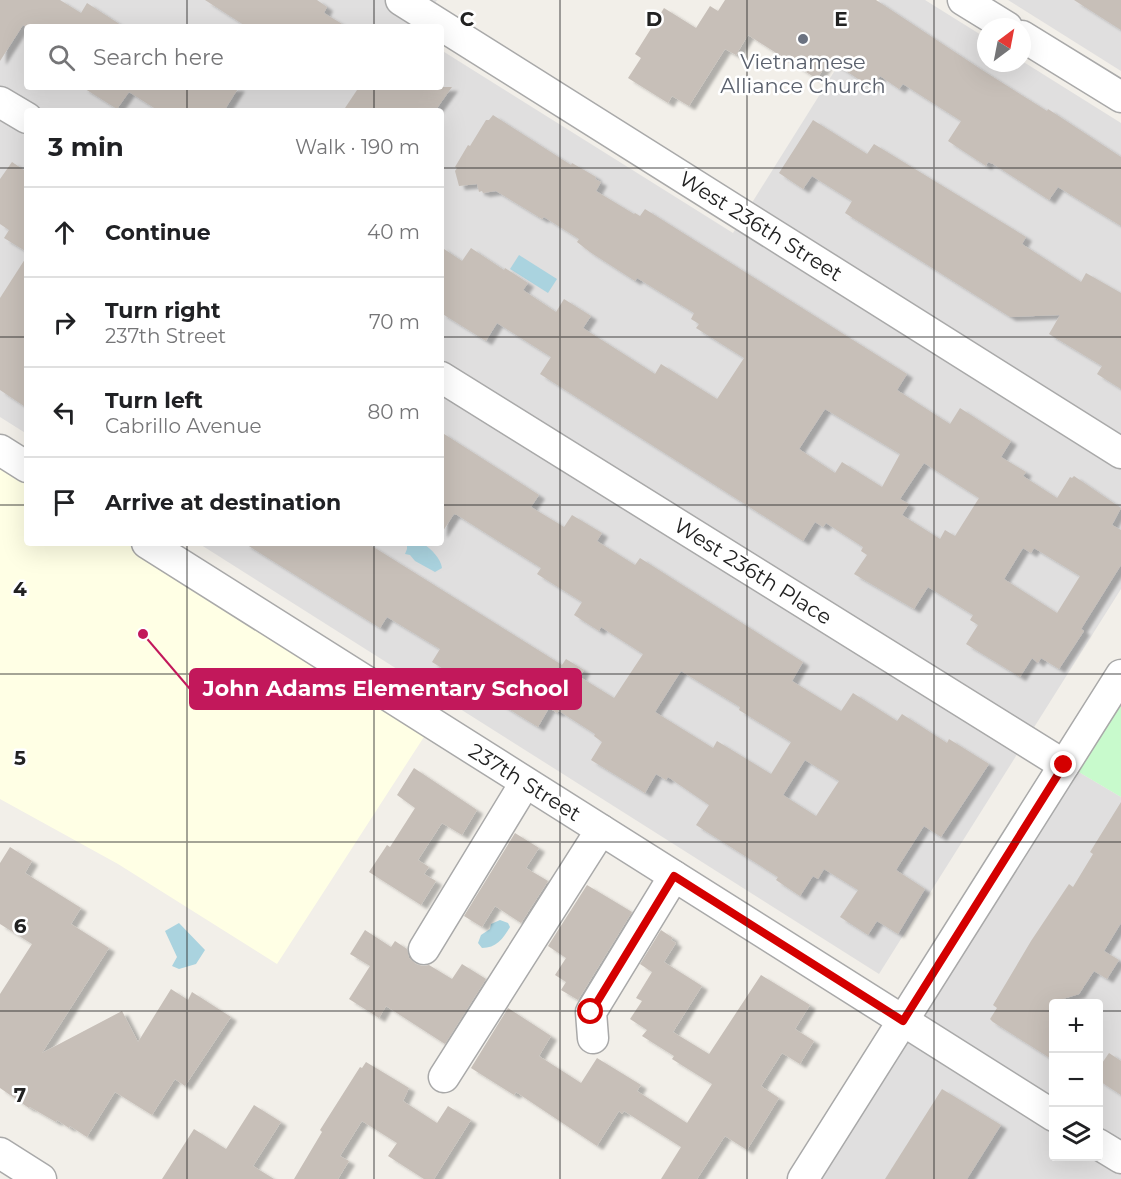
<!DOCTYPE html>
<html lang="en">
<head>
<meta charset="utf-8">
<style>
  :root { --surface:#fff; --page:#f2f2f2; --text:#202124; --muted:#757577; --line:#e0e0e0 }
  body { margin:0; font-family:Montserrat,sans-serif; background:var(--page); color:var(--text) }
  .controls { position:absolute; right:18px; bottom:18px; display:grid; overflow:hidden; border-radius:6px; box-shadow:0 6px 24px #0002 }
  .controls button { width:54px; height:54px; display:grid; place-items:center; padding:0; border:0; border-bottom:2px solid var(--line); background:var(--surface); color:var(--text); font:30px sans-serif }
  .compass { position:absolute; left:977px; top:18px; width:54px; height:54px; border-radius:50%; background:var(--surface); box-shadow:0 6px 24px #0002; rotate:32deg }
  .stop { position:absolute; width:18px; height:18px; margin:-14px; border:4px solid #d40000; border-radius:50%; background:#fff }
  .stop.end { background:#d40000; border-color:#fff; box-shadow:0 2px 6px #0008 }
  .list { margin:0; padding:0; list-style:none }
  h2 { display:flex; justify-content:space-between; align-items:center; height:78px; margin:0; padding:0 24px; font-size:26px }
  h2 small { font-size:20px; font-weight:400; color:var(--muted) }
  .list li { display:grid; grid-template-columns:39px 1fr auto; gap:18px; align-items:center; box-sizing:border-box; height:90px; padding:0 24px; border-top:2px solid var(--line) }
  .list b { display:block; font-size:22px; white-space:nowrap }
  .list p { margin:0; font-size:20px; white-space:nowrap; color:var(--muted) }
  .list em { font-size:20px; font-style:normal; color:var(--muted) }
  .icon { flex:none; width:33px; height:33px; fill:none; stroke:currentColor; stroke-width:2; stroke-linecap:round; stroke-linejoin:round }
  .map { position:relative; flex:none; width:1121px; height:1179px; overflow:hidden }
  .search { position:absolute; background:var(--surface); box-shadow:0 6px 24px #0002; left:24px; top:24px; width:420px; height:66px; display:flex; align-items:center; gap:15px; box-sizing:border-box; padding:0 21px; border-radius:6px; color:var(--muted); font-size:22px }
  .panel { position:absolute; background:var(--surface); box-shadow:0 6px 24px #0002; left:24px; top:108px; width:420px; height:438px; border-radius:6px }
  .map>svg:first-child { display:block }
  .residential { fill:#e0dfdf }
  .education { fill:#ffffe5 }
  .park { fill:#c8facc }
  .water { fill:#aad3df }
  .building { fill:#c7bfb8; fill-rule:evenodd; filter:url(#shadow) }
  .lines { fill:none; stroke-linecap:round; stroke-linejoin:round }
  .minor-casing { stroke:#a9a9a9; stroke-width:33 }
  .minor { stroke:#fff; stroke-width:30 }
  .route { stroke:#d40000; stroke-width:8 }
  .grid { fill:none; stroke:#222; stroke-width:1.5; stroke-opacity:0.55 }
  .worship-dot { fill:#6b7280; stroke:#fff; stroke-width:2 }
  .labels { text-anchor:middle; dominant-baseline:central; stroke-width:5; stroke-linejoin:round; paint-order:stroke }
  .worship-label { font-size:21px; fill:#5b616d; stroke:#fff }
  .street-label { font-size:21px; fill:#222; stroke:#fff }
  .grid-label { font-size:20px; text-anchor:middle; font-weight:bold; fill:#222; stroke:#fff; stroke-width:5; stroke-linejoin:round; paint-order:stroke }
  .leader { fill:none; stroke:#c2185b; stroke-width:2 }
  .callout-dot { fill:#c2185b; stroke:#fff; stroke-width:2 }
  .callout { fill:#c2185b; stroke:#c2185b; stroke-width:2 }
  .callout-label { font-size:22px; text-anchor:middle; font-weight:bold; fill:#fff }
</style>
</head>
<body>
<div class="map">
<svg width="1121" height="1179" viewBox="0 0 1121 1179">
  <defs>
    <filter id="shadow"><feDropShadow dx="6" dy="4" stdDeviation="1.5" flood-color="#0004"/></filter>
  </defs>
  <rect width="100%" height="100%" fill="#f2efe9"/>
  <!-- residential -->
  <g class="residential">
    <path d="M0 0H437L419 27H27V87H441V50L733 233 879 0H925L986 38V63H1022V61L1121 123V589L879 974 198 543H441V111H27V434L0 417Z"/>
    <path d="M1008 0H1121V71Z"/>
    <path d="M1072 768 1121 797V1153L1099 1139 1098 1004H1054L1053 1111 913 1022Z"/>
    <path d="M908 1029 1053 1120 1054 1156H1098L1121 1162V1179H813Z"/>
  </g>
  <!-- education -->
  <path class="education" d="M0 455 27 472V543H140L431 726 277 964 118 864 0 799Z"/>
  <!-- park -->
  <path class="park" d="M1121 689V797L1072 768Z"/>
  <!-- water -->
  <g class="water">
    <path d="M519 255 557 279 548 293 510 269Z"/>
    <path d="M407 543C412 543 418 542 423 544 431 548 441 559 442 568L435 572 415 561 410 555 405 554 407 549Z"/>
    <path d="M500 920 508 923 510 927C503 939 496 948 482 948L478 943 481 935 490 929 491 924Z"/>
    <path d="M179 923 205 950 196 964 179 969 172 966 177 957 165 931Z"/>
  </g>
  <!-- building -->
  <g class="building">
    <path d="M0 0H60L81 13 87 3 124 27H26L23 25 0 61Z"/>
    <path d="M205 0H317L327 7 324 13 347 27H247Z"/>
    <path d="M725 0H876L982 70 1047 111 1048 109 1121 157V226L1058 187 1049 200 993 164 988 162 986 166 948 141 961 121 903 84 899 89 880 76 872 88 829 60 817 79 748 35 736 55 725 49 689 106 672 96 668 103 628 78 641 58 635 54 664 8 696 28 710 6 718 11Z"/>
    <path d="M1074 0H1121V30Z"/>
    <path d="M82 87H239L224 111H159L129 92 117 109Z"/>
    <path d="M359 87H452L435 111H343Z"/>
    <path d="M493 115 571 165 572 163 579 167 596 177 595 179 601 182 596 191 634 214 635 213 640 216 645 209 907 374 897 390 950 424 960 408 1011 441 1001 457 1026 472 1023 476 1057 498 1070 477 1072 478 1074 476 1121 508 1112 525 1121 530V565L1081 629 1084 631 1059 669 1041 658 1038 663 1032 658 1020 677 966 644 978 625 970 620 973 615 928 587 914 609 854 574 867 555 861 551 863 547 826 523 823 527 815 522 803 541 540 374 551 357 497 323 486 341 441 313V247L462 261 471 248 504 270 505 268 528 283 523 290 556 312 564 299 591 316 583 328 655 374 661 364 717 399 744 358 696 328 699 324 691 319 694 313 637 278 635 281 590 252 577 242 579 239 544 217 542 219 496 191 483 193 482 191 479 192 477 184 459 186 455 171 457 168 455 167 468 145 470 146 486 120H489ZM825 409 900 454 882 487 842 462 835 473 799 449ZM924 463 979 498 955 536 945 530 940 539 902 515 909 504 900 499ZM1023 548 1031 553 1034 548 1080 576 1057 613 1004 579Z"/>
    <path d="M813 120 867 154 874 144 1026 237 1022 244 1081 282 1086 273 1121 293V389L1097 374 1102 366 1049 334 1060 315 1010 317 845 213 852 201 812 176 803 189 779 173Z"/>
    <path d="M12 162 27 172V252L4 238 9 230 0 224V179Z"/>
    <path d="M27 256V408L0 390V298Z"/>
    <path d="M441 432 539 495 531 507 564 527 572 515 602 533 597 541 635 565 640 558 803 662 792 681 841 711 853 693 897 721 902 714 947 743 949 739 989 764 941 837 924 826 896 870 925 889 898 934 877 921 868 935 840 917 858 890 824 869 818 879 813 876 800 896 776 880 778 877 696 825 709 805 668 777 666 780 656 774 645 793 591 760 602 742 594 736 595 734 559 711 557 713 549 708 538 727 432 662 440 649 387 617 380 628 244 543H367L562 665 566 659 584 670 580 677 614 698 643 654 601 627 599 631 574 615 582 602 537 574 541 568 457 515 454 514 441 534ZM681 671 740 707 739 710 791 742 771 774 717 741 713 748 655 712ZM805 760 839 781 816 816 783 795Z"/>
    <path d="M414 768 477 810 462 835 442 823 418 860 429 867 424 874 436 881 421 905 369 872 387 845 390 847 415 808 397 795Z"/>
    <path d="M1121 802V923L1104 951 1119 960 1107 979 1094 971 1079 994 1053 1002V1060L993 1022 990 1019 997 1008 993 1005 1031 941 1069 884 1073 887 1093 854 1090 852Z"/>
    <path d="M515 833 539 848 526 868 548 881 521 923 495 906 482 927 464 916Z"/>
    <path d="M10 847 32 861 25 873 81 908 71 924 109 948 42 1053 122 1011 138 1042 171 989 188 1000 192 992 231 1017 185 1086 175 1079 152 1115 115 1092 87 1137 70 1126 69 1128 57 1120 56 1122 30 1107 29 1108 0 1088V994L32 944 0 924V863Z"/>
    <path d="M587 885 632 912 578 1000 561 990 566 982 555 975 566 958 548 946Z"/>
    <path d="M365 930 391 947 395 941 407 949 409 958 416 964 423 966 429 965 452 979 462 964 486 979 445 1044 386 1006 379 1018 349 999 370 966 350 954Z"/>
    <path d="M661 930 673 938 671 940 676 943 664 962 702 986 673 1032 709 1054 761 975 810 1005 795 1029 814 1041 800 1064 782 1053 761 1086 779 1098 747 1150 725 1136 697 1179H661L681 1147 624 1111 622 1114 619 1111 597 1146 516 1092 514 1095 471 1068 508 1008 551 1036 539 1056 581 1083 597 1058 641 1085 637 1091 687 1123 712 1084 672 1059 674 1056 642 1036 647 1030 630 1019 642 1001 636 998 652 972 640 964Z"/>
    <path d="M1109 1053 1121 1061V1095L1098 1080V1069Z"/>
    <path d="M366 1062 409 1088 403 1101 437 1123 448 1106 471 1120 434 1179H424L388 1156 397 1143 362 1121 340 1156 349 1161 338 1179H294L322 1132 320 1130 360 1067 362 1068Z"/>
    <path d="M942 1089 1001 1125 967 1179H885Z"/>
    <path d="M254 1105 281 1122 253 1166 274 1179H162L194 1129 226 1149Z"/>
  </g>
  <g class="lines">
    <!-- minor casing -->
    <g class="minor-casing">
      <g id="minor">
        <path d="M401 0 1121 453"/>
        <path d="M963 0 1007 27"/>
        <path d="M1022 36 1121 97"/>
        <path d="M0 102 27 118"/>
        <path d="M441 377 1064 765"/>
        <path d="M0 450 27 467"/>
        <path d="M147 543 1054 1116"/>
        <path d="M424 949 525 783"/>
        <path d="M593 1038 591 1012 674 876"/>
        <path d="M444 1077 601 830"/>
        <path d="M1098 1144 1121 1158"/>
        <path d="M0 1153 41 1179"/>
        <path d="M803 1179 1121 675"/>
      </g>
    </g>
    <!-- minor -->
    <use href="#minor" class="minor"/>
  </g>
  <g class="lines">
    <!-- route -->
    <path class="route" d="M591 1012 674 876 903 1021 1064 765"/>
  </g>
  <!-- grid -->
  <path class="grid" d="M187 0V27M374 0V27M560 0V1179M747 0V1179M934 0V1179M187 87V111M374 87V111M0 168H27M441 168H1121M0 337H27M441 337H1121M0 505H27M441 505H1121M187 543V1179M374 543V1179M0 674H1121M0 842H1121M0 1011H1054M1098 1011H1121"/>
  <!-- markers -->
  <circle class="worship-dot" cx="803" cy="39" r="6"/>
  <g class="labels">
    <!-- worship labels -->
    <g class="worship-label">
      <text x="803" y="61">Vietnamese<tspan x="803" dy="24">Alliance Church</tspan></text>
    </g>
    <!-- street labels -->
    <g class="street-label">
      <text transform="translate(761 226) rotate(32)">West 236th Street</text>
      <text transform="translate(753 571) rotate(32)">West 236th Place</text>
      <text transform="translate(525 782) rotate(32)">237th Street</text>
    </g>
  </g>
  <g class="grid-label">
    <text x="467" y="26">C</text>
    <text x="654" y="26">D</text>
    <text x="841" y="26">E</text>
    <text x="20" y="596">4</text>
    <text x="20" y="765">5</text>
    <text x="20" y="933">6</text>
    <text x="20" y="1102">7</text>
  </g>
  <!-- callouts -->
  <path class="leader" d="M143 634L190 689"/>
  <circle class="callout-dot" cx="143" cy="634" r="6"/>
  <rect class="callout" x="190" y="669" width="391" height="40" rx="6"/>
  <g class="callout-label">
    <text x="386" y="696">John Adams Elementary School</text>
  </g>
</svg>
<div class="controls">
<button>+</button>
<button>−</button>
<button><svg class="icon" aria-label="layers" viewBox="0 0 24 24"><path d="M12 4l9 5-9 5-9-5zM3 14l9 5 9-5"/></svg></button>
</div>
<svg class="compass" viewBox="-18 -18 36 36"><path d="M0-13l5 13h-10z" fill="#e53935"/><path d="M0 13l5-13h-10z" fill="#757577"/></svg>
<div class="stop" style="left:591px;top:1012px"></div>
<div class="stop end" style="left:1064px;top:765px"></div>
<div class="search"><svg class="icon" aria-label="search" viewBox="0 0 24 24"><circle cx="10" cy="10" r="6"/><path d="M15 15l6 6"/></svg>Search here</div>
<section class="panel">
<h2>3 min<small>Walk · 190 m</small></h2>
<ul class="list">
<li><svg class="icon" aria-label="ahead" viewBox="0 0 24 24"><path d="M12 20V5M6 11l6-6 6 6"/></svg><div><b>Continue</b></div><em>40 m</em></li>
<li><svg class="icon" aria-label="right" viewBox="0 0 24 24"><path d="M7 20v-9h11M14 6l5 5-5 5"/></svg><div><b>Turn right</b><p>237th Street</p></div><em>70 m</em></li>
<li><svg class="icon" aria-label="left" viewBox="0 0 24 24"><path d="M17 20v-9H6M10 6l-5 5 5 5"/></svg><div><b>Turn left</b><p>Cabrillo Avenue</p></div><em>80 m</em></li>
<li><svg class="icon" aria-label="arrive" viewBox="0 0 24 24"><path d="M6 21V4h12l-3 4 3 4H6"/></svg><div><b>Arrive at destination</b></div></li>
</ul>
</section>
</div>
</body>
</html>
